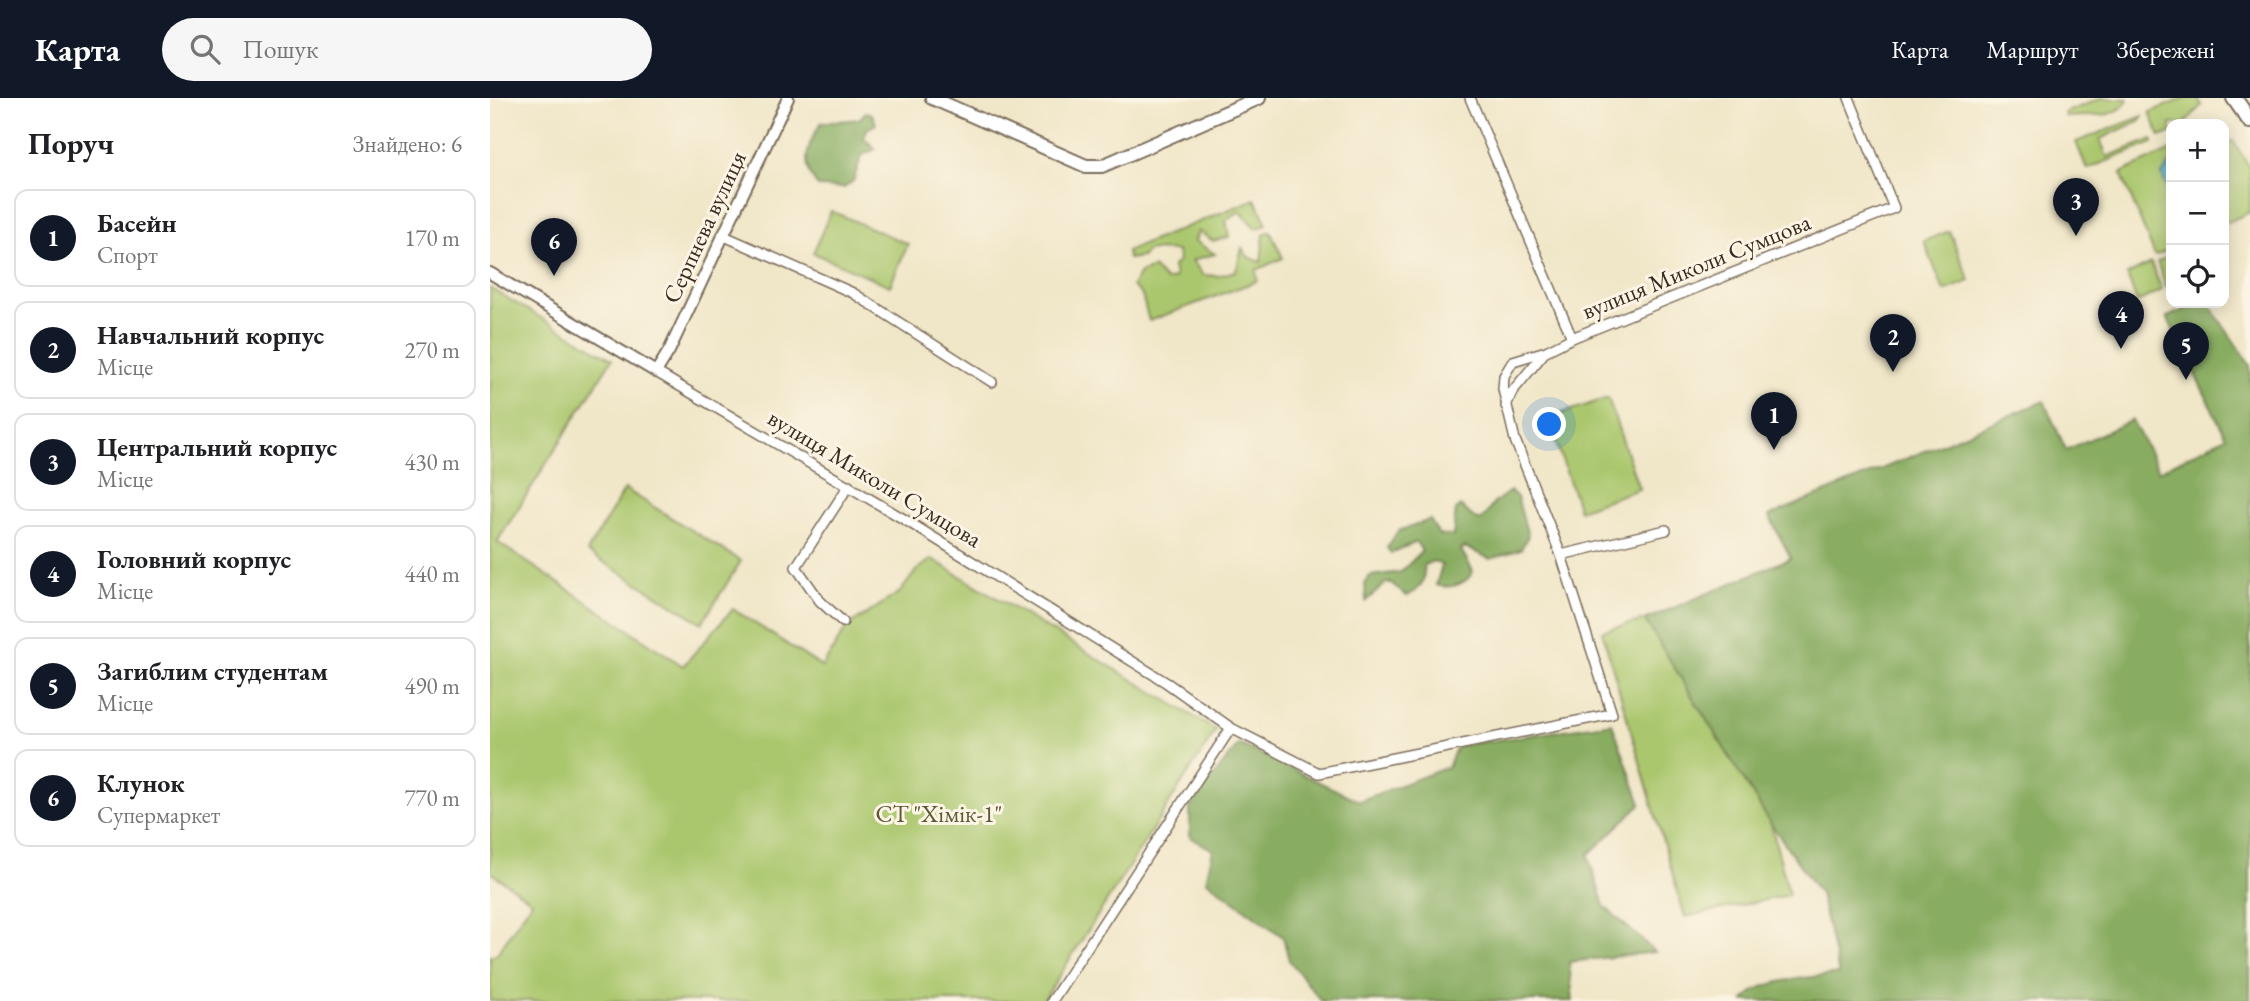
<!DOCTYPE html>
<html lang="uk">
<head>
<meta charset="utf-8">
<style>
  :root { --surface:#fff; --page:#f6f6f6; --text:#202124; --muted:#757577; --line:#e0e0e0; --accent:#111827 }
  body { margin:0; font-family:"EB Garamond",serif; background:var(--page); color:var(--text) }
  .controls { position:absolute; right:21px; top:21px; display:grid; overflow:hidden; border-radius:14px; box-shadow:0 4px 18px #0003 }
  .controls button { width:63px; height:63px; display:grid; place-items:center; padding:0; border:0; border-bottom:2px solid var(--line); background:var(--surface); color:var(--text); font:35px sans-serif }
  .you { position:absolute; left:1060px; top:327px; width:24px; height:24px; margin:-18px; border:5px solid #fff; border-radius:50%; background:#1a73e8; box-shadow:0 0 0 10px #1a73e833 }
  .badge { display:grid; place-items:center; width:46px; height:46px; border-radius:50%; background:var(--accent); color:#fff; font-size:23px; font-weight:700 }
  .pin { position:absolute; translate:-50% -58px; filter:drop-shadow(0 2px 4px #0008) }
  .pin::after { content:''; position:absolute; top:37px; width:24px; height:21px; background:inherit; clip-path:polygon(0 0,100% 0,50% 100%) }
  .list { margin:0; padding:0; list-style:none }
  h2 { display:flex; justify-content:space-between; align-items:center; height:91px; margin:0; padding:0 28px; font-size:30px }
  h2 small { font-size:23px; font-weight:400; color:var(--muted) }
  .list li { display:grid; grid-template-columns:46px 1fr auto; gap:21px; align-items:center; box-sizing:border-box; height:98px; margin:0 14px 14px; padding:0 14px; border:2px solid var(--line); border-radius:14px }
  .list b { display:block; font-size:26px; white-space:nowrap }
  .list p { margin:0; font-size:23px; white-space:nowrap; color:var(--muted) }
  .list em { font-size:23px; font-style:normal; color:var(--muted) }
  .icon { flex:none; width:38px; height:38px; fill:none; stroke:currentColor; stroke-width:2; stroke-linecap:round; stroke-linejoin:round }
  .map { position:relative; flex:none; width:1760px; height:903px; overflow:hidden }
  header { display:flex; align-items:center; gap:42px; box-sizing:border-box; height:98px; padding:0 35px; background:var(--accent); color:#fff }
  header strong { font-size:33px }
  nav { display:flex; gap:38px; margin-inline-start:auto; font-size:24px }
  .search { width:490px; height:63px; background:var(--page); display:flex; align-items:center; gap:18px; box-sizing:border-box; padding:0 24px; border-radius:38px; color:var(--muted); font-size:26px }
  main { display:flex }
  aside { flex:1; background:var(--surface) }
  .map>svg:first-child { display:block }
  .green { fill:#abc76e; stroke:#737846; stroke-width:2 }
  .forest { fill:#88ac61; stroke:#626b40; stroke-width:2 }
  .water { fill:#51adcf; stroke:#466c76; stroke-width:2 }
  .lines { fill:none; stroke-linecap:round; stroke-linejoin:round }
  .minor-casing { stroke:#7a6c5a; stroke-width:12 }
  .tertiary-casing { stroke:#7a6c5a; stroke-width:14 }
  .secondary-casing { stroke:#7a6c5a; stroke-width:16 }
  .primary-casing { stroke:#7a6c5a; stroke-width:18 }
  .minor { stroke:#fff; stroke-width:9 }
  .tertiary { stroke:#fff; stroke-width:10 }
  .secondary { stroke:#fff; stroke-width:12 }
  .primary { stroke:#fff; stroke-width:14 }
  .labels { text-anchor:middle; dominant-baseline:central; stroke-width:6; stroke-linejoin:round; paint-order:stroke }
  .street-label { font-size:24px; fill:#3b2a1e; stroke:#fcf5e5 }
  .park-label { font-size:24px; fill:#5d5936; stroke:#fcf5e5 }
</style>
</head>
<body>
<header>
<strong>Карта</strong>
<div class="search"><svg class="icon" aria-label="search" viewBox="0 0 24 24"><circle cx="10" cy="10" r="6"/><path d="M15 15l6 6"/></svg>Пошук</div>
<nav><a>Карта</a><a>Маршрут</a><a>Збережені</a></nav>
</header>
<main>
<aside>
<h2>Поруч<small>Знайдено: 6</small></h2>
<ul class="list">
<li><span class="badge">1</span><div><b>Басейн</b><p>Спорт</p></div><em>170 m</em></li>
<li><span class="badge">2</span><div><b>Навчальний корпус</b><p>Місце</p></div><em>270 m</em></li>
<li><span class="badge">3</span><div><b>Центральний корпус</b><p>Місце</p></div><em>430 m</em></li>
<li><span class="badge">4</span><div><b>Головний корпус</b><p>Місце</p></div><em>440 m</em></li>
<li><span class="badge">5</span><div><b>Загиблим студентам</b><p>Місце</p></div><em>490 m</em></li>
<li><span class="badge">6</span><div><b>Клунок</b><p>Супермаркет</p></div><em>770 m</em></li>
</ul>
</aside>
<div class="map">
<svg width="1760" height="903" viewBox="0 0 1760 903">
  <rect width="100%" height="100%" fill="#fcf5e5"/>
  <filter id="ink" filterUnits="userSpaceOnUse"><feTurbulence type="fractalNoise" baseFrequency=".0143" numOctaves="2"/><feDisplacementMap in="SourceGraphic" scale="14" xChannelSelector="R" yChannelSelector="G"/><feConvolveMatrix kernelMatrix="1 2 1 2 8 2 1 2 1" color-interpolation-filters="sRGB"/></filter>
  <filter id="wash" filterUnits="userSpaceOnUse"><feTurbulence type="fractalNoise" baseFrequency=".00686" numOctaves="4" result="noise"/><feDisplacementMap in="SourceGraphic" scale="28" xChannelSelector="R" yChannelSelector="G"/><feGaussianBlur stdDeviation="1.57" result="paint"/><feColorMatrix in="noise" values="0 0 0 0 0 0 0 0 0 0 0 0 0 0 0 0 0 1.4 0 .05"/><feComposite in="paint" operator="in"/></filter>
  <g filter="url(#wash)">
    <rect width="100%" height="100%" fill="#f0e6c8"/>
    <!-- green -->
    <g class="green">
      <path d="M1612 0 1638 1C1630 22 1596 17 1576 19L1574 15Z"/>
      <path d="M1695 0H1707L1712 7 1694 26H1681V35L1670 39 1660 14Z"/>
      <path d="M1653 18 1649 23 1610 41 1617 59 1662 41 1663 45 1597 71 1586 44Z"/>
      <path d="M1734 37 1739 44 1743 43 1760 70V114L1734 126Z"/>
      <path d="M1681 52V151L1665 158 1631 75Z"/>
      <path d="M765 101 777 126 766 131 750 113 736 122 739 139 723 143 708 133 705 143 725 156 702 162 713 177 728 178 746 173 752 150 758 159 771 164 774 136 780 133 793 160 766 172 767 183 659 223 652 197 642 188 650 175 663 170 676 183 685 180 683 168 689 163 687 153 659 152 651 159 638 161 637 153Z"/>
      <path d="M341 113 418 146 400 188 323 155Z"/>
      <path d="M1459 133 1480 183 1454 193 1434 143Z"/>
      <path d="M1681 157V187L1676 189 1667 164Z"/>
      <path d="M1661 165 1672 192 1647 204 1637 177Z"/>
      <path d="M0 190 122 261 7 444 193 568 243 511 332 569 357 529 410 494 427 472 442 461 726 632 553 903H0V858L6 857 42 803 0 774Z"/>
      <path d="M1118 300 1149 391 1089 412 1058 320Z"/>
      <path d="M135 391 251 463 212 525 97 454Z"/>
      <path d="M1155 522 1281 726 1299 797 1195 819 1112 533Z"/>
    </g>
    <!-- forest -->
    <g class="forest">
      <path d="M376 14 382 16 386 26 377 31 374 40 386 51 372 57 363 83 354 90 329 89C310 69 316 48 331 25L369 21Z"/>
      <path d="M1710 205H1718L1760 267V903H1254C1268 880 1324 880 1349 876L1330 796 1281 726 1155 522 1301 460 1279 418 1554 303 1576 352 1642 322 1669 373 1736 339 1677 219Z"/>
      <path d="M1020 393 1027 399 1038 438 1031 451 1000 461 975 449 971 452 983 473C976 487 961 491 946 487L952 467 943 463 934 467C935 483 932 491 917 498L901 485H896L876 503 875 486 880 478 911 474 932 453 926 444 901 455 897 450 908 433 940 422 949 437 963 438 966 412 970 408 987 422H992L1004 405Z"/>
      <path d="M1122 625 1151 706 1098 757 1114 808 1165 854 1079 864 1083 903H831L799 862 793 839 716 782 723 752 700 739V709L749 646 869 703 958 669 967 648Z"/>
    </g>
    <!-- water -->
    <path class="water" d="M1681 64V101L1672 77Z"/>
  </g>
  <g filter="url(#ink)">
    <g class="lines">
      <!-- minor casing -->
      <g class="minor-casing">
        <g id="minor">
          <path d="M980 0 1082 240"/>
          <path d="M232 137 363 195 502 284"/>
          <path d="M166 274 417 423 677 585 741 630 829 675 1122 616 1071 457 1025 342 1013 291 1014 278 1023 263 1056 253 1082 240 1404 110 1359 0"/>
          <path d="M1016 308 1022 294 1055 254"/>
          <path d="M1071 457 1176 432"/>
          <path d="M353 524 330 503 306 469 359 387"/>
          <path d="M562 903 741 630"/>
        </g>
      </g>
      <!-- tertiary casing -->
      <g class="tertiary-casing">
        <path id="tertiary" d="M0 175 166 274 179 253 298 0"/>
      </g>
      <!-- secondary casing -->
      <g class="secondary-casing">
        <path id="secondary" d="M442 0 596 68H612L769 0"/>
      </g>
      <!-- primary casing -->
      <g class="primary-casing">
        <path id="primary" d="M1744 0 1760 23"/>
      </g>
      <!-- minor -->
      <use href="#minor" class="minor"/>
      <!-- tertiary -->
      <use href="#tertiary" class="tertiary"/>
      <!-- secondary -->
      <use href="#secondary" class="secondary"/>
      <!-- primary -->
      <use href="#primary" class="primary"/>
    </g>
  </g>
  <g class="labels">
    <!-- street labels -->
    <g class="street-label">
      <text transform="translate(214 129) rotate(-65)">Серпнева вулиця</text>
      <text transform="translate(1206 168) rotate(-22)">вулиця Миколи Сумцова</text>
      <text transform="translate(385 380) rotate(31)">вулиця Миколи Сумцова</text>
    </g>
    <!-- park labels -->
    <g class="park-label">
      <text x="449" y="715">СТ "Хімік-1"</text>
    </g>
  </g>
</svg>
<div class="controls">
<button>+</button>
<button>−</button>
<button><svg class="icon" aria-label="locate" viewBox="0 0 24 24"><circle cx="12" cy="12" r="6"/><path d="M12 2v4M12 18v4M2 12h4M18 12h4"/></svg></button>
</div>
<div class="you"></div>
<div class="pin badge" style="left:1284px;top:352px">1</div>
<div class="pin badge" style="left:1403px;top:274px">2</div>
<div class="pin badge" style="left:1586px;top:138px">3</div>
<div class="pin badge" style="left:1631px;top:251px">4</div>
<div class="pin badge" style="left:1696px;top:282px">5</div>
<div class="pin badge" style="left:64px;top:178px">6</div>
</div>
</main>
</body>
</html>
